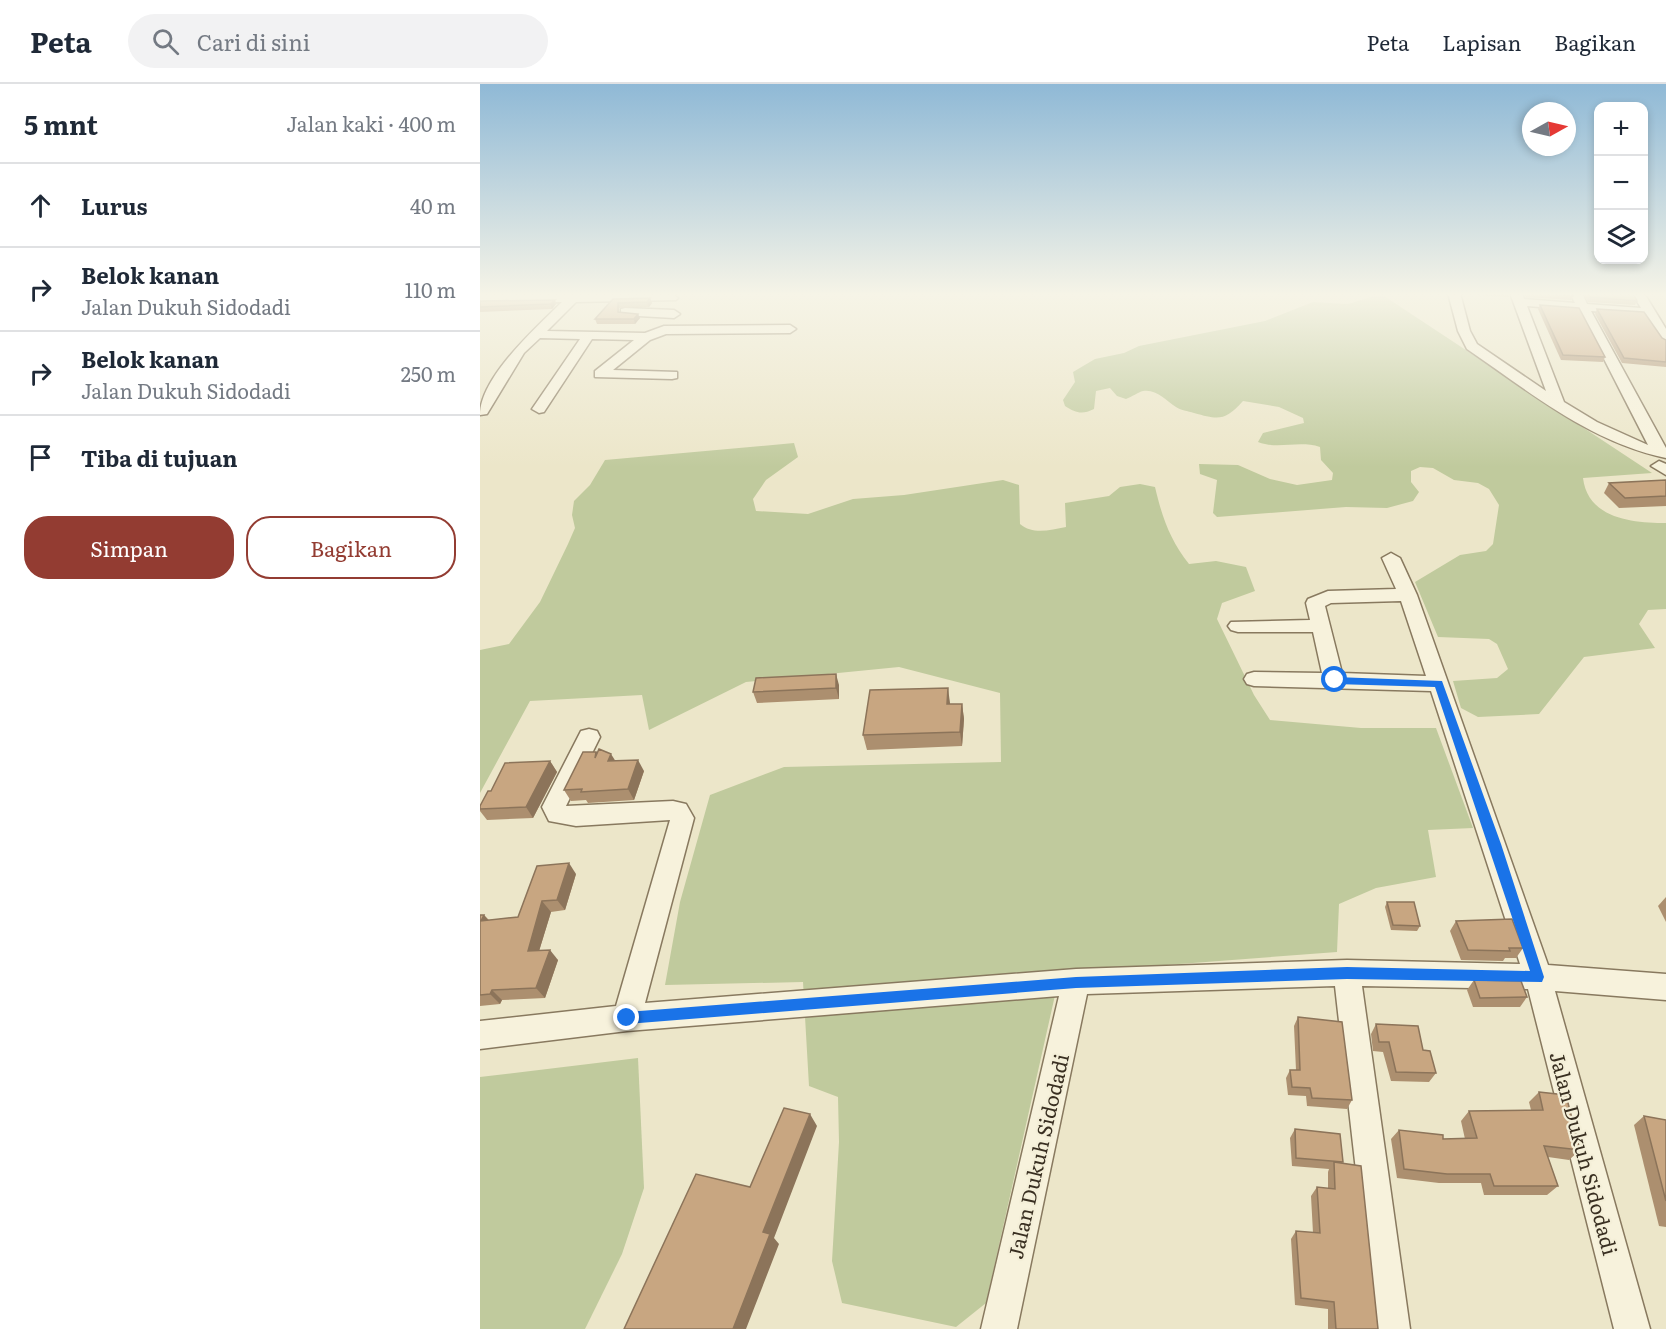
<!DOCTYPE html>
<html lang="id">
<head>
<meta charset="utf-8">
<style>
  :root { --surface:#fff; --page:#f2f2f3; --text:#1f2937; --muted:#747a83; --line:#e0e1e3; --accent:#933c32 }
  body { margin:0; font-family:Literata,serif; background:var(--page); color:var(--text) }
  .controls { position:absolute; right:18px; top:18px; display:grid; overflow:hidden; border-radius:12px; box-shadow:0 3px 9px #0003 }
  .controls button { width:54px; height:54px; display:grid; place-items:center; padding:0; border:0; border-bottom:2px solid var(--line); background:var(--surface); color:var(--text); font:30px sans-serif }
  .compass { position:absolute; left:1042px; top:18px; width:54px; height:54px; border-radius:50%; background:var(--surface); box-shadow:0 3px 9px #0003; rotate:82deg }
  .stop { position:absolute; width:18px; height:18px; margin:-14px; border:4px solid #1a73e8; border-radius:50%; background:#fff }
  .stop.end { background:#1a73e8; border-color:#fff; box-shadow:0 2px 6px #0008 }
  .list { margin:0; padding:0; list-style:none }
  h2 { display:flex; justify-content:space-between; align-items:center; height:78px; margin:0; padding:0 24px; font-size:26px }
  h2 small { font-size:20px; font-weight:400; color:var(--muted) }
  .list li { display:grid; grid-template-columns:39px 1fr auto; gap:18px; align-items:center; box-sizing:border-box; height:84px; padding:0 24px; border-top:2px solid var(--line) }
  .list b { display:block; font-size:22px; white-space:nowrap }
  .list p { margin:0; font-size:20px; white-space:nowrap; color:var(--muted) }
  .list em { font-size:20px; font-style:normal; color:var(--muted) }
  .actions { display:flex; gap:12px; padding:18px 24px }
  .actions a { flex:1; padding:14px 0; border:2px solid var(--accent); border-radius:24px; text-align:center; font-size:21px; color:var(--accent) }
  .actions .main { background:var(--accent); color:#fff }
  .icon { flex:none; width:33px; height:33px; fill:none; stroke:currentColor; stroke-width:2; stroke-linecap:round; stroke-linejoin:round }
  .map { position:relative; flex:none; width:1186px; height:1245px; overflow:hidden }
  header { display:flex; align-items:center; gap:36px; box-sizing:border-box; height:84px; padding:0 30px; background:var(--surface); border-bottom:2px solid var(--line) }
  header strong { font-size:28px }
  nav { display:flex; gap:33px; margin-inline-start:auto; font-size:21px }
  .search { width:420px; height:54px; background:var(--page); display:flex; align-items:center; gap:15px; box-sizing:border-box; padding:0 21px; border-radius:33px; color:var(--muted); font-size:22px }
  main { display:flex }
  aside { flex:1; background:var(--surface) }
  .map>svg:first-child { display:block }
  .green { fill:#c0ca9d }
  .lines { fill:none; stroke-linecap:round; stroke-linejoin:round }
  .minor-casing { stroke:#88795f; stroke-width:3 }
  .minor { fill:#f7f2dc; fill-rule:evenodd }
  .wall { fill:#ac8f6f }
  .shaded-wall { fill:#8c745a }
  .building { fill:#c8a681; stroke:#8c745a; stroke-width:1.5 }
  .route { fill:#1a73e8 }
  .labels { text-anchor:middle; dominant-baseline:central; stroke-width:4.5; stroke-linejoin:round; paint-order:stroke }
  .near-street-label { font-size:20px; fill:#392f21; stroke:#f4efd8 }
</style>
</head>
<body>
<header>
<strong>Peta</strong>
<div class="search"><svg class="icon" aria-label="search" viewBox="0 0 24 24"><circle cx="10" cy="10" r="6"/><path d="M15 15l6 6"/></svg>Cari di sini</div>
<nav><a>Peta</a><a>Lapisan</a><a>Bagikan</a></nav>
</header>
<main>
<aside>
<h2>5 mnt<small>Jalan kaki · 400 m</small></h2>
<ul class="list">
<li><svg class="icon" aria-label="ahead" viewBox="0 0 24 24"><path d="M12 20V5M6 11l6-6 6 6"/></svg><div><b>Lurus</b></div><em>40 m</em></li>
<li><svg class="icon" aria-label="right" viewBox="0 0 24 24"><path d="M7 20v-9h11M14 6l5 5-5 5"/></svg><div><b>Belok kanan</b><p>Jalan Dukuh Sidodadi</p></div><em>110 m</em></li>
<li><svg class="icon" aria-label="right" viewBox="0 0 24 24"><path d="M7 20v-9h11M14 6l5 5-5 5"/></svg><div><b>Belok kanan</b><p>Jalan Dukuh Sidodadi</p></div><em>250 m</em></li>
<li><svg class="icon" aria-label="arrive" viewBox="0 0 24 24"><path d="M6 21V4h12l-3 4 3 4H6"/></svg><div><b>Tiba di tujuan</b></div></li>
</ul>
<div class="actions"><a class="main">Simpan</a><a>Bagikan</a></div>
</aside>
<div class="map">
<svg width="1186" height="1245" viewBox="0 0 1186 1245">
  <rect width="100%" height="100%" fill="#ece6c9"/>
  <!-- green -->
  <g class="green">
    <path d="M901 210 1172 389 1103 394C1108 435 1153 439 1186 439V525L1168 526 1159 540 1175 564 1104 573 1059 630 998 633 981 624 973 597 1017 594 1028 585 1017 560 1009 555 958 553 935 498 980 471 1006 467 1013 460 1019 421 1009 405 998 399 974 396 953 384 940 383 931 387V398L939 408 933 417 907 424 866 423 737 433 733 429 737 396 720 390 719 380 758 381 790 395 817 401 852 396 853 389 841 376 840 363C818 356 798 366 778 358L783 349 824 339 823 334 799 323 763 317C745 337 739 336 714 329 708 327 700 326 696 323 685 316 677 305 663 307 658 308 652 313 646 315L637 312 630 304 616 307 614 325C602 331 596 329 585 322L583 316 595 298 593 288 615 275 644 269 659 262 785 237 833 218 868 220Z"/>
    <path d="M314 359 318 373 286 396 273 415 276 427 328 430 373 415 424 411 523 396 539 401 540 440C553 451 570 446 586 443L585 419 629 412 640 403 660 400 675 403C682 433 690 456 709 480L736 477 766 483 775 507 742 519 737 535 774 611 790 636 881 644H956L993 744 948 746 956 793 896 804 859 820 857 868 580 889 506 1219 476 1243 362 1219 352 1177 359 1058 358 1013 329 1002 323 898 185 901 200 818 230 711 304 683 521 678 520 609 419 583 266 598 169 646 162 611 50 617 0 709V566L29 560 60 518 88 460 95 444 92 431 94 417 110 401 125 376Z"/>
    <path d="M158 974 164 1104 142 1170 105 1245H0V993Z"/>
  </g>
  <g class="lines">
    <!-- minor casing -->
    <g class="minor-casing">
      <g id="minor">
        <path d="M968 209H980L990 247 997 260 1066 307 1030 209H1042L1044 215 1095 219 1090 209H1102L1107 220 1161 224 1152 209H1164L1186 245V259L1182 258 1165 231 1111 227 1186 364V374C1110 358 1050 308 987 265L978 247ZM1047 222 1099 226 1168 361 1117 338 1084 318Z"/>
        <path d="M192 210 198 214 196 216 96 218 67 247 165 249 184 242 310 241 316 245 310 249 186 250 170 256 133 286 197 288V294L192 295 115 293V287L154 256 112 255 64 328 59 329 52 325 100 255 60 254 44 269 7 330 0 331C0 293 57 243 82 218L0 219V211Z"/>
        <path d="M145 224 194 226 200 230 194 234 141 231V225Z"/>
        <path d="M1179 377 1186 380V391L1171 382Z"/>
        <path d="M911 469 920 474 937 511 1068 881 1186 890V916L1075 907 1170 1245H1134L1048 905 882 902 930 1245H894L855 902 607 910 537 1245H501L579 912 147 947 0 965V937L136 922 190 736 96 742 69 737 62 723 101 647 109 645 117 647 120 653 86 722 193 717 206 720 214 734 165 919 596 885 867 876 1040 880 951 607 774 602 767 600 764 595 767 590 774 588 842 589 833 548H758L751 546 748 542 751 538 830 536 826 519 828 515 848 507 916 505 902 474ZM921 517 946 592 862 589 845 522 851 519Z"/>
      </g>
    </g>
    <!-- minor -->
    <use href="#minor" class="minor"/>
  </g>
  <!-- wall -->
  <g class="wall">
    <path d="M990 209H1031L1029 213 991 211Z"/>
    <path d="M1043 209H1092L1093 212 1091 216 1046 213Z"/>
    <path d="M1103 209H1153L1157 217 1155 221 1108 218Z"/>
    <path d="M170 214 172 219 169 223 139 224V228L160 234 155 240H117L115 235 133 215Z"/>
    <path d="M75 216 76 220 72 225 0 228V217Z"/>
    <path d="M1060 221 1125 273 1123 278 1081 276 1058 225Z"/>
    <path d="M1117 225 1186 256V283L1142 279 1115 230Z"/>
    <path d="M1186 396V422L1139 424 1124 409 1129 399Z"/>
    <path d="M359 601V615L277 619 273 608Z"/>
    <path d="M470 620H482L484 635 482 662 387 666 383 651Z"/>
    <path d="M117 669 136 677 164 687 154 716 108 719 106 716 91 717 84 706Z"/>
    <path d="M70 677 77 688 53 734 7 736 0 727V722L11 707Z"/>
    <path d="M96 790 85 826 71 828 59 867 78 876 65 914 22 916 20 920 0 922V831H4L9 836 38 833Z"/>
    <path d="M1186 813V838L1178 822Z"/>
    <path d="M907 818 940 842 937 847 911 846 905 823Z"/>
    <path d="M976 837 1043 864 1036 874H1025L1023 877 981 876 970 847Z"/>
    <path d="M994 896 1047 913 1040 923H993L987 906Z"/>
    <path d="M818 933 872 1016 867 1025 827 1022 826 1012 808 1011 806 994 810 986H816L814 942Z"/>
    <path d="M896 940 943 966 956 989 949 998 911 997 903 968 893 967 891 950Z"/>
    <path d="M1059 1008 1100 1066 1089 1076 1068 1073 1078 1102 1067 1111H1004L1001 1099H959L917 1094 911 1055 919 1046 963 1055H985L981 1037 989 1027 1051 1026 1049 1018Z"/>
    <path d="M1164 1032 1186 1036V1143L1179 1142 1154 1041Z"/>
    <path d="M815 1045 863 1078 862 1079 898 1245H848V1225L815 1221 811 1155 816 1147 833 1149 831 1112 837 1103 848 1105V1088L849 1085 812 1082 810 1054Z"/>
  </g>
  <!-- shaded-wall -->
  <g class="shaded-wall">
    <path d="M170 214 172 219 169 223 167 218Z"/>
    <path d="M75 216 76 220 72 225 70 220Z"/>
    <path d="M158 230 160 234 155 240 154 235Z"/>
    <path d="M356 590 359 601V615L356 604Z"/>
    <path d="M468 604 470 619 469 635 467 620Z"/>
    <path d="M482 620 484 635 482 662 480 648Z"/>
    <path d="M131 670 138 681 128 677Z"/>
    <path d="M158 676 164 687 154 716 148 705Z"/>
    <path d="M70 677 77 688 53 734 46 723Z"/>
    <path d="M89 779 96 790 85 826 77 816Z"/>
    <path d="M62 817 71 828 56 877 48 867Z"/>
    <path d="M4 831 13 842 1 837Z"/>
    <path d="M70 866 78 876 65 914 56 904Z"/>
    <path d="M12 906 22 916 20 920 10 910Z"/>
    <path d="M330 1030 337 1042 294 1154 299 1160 266 1245H253L283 1148Z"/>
  </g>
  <!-- building -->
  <g class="building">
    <path d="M1058 209H1092L1093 212Z"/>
    <path d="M1108 209H1153L1157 217 1110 213Z"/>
    <path d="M170 214 167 218 138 219V228L158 230 154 235H115L133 215Z"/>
    <path d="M75 216 70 220 0 223V217Z"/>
    <path d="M1060 221 1099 224 1125 273 1083 271Z"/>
    <path d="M1117 225 1164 228 1182 254 1186 256V278L1144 274Z"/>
    <path d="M1186 396V412L1145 414 1129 399Z"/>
    <path d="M356 590V604L273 608 276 594Z"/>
    <path d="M468 604 467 620H482L480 648 383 651 390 606Z"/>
    <path d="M119 665 131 670 128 677 158 676 148 705 101 708 102 705 84 706 103 668H116L115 674Z"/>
    <path d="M70 677 46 723 0 725V722L8 707H11L25 679Z"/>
    <path d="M89 779 77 816 62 817 48 867 70 866 56 904 12 906 10 910 0 911V831H4L1 837 38 833 57 782Z"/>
    <path d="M907 818H934L940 842 913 841Z"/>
    <path d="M1032 835 1043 864H1029L1030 867 988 866 976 837Z"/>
    <path d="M994 896 1041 897 1047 913 1000 914Z"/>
    <path d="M818 933 862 938 872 1016 832 1014 830 1004 812 1003 810 986H820Z"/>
    <path d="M896 940 938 942 943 966 950 967 956 989 916 988 909 958H899Z"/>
    <path d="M1059 1008 1086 1011 1100 1066 1064 1062 1078 1102H1014L1010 1090H967L924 1085 919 1046 963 1051V1055L997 1054 989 1027 1063 1026Z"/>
    <path d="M304 1024 330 1030 283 1148 290 1150 253 1245H144L216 1090 270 1103Z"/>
    <path d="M1164 1032 1186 1036V1117Z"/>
    <path d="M815 1045 860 1050 863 1078 816 1074Z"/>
    <path d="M854 1078 881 1082 898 1245H856L854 1218 821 1214 816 1147 840 1149 837 1103 855 1105Z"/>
  </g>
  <!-- sky -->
  <linearGradient id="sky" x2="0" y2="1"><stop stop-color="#8fb9d6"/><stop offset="0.55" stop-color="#f6f4e7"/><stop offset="1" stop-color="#f6f4e7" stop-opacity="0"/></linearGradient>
  <rect width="1186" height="383" fill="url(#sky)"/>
  <!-- route -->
  <path class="route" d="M855 593 962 597 1021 760 1064 893 1062 898 867 895 596 904 147 940 142 938V930L147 928 596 893 867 883 1050 887 955 603 855 600 850 596Z"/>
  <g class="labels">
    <!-- near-street labels -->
    <g class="near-street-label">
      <text transform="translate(1105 1069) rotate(75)">Jalan Dukuh Sidodadi</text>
      <text transform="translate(557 1072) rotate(-77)">Jalan Dukuh Sidodadi</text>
    </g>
  </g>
</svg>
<div class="controls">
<button>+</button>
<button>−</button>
<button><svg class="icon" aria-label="layers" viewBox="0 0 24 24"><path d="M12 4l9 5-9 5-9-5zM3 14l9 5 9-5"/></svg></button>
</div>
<svg class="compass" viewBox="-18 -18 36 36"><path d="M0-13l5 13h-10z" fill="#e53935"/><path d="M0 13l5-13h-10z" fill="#747a83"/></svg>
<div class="stop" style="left:855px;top:596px"></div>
<div class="stop end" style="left:147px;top:934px"></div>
</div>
</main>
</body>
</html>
